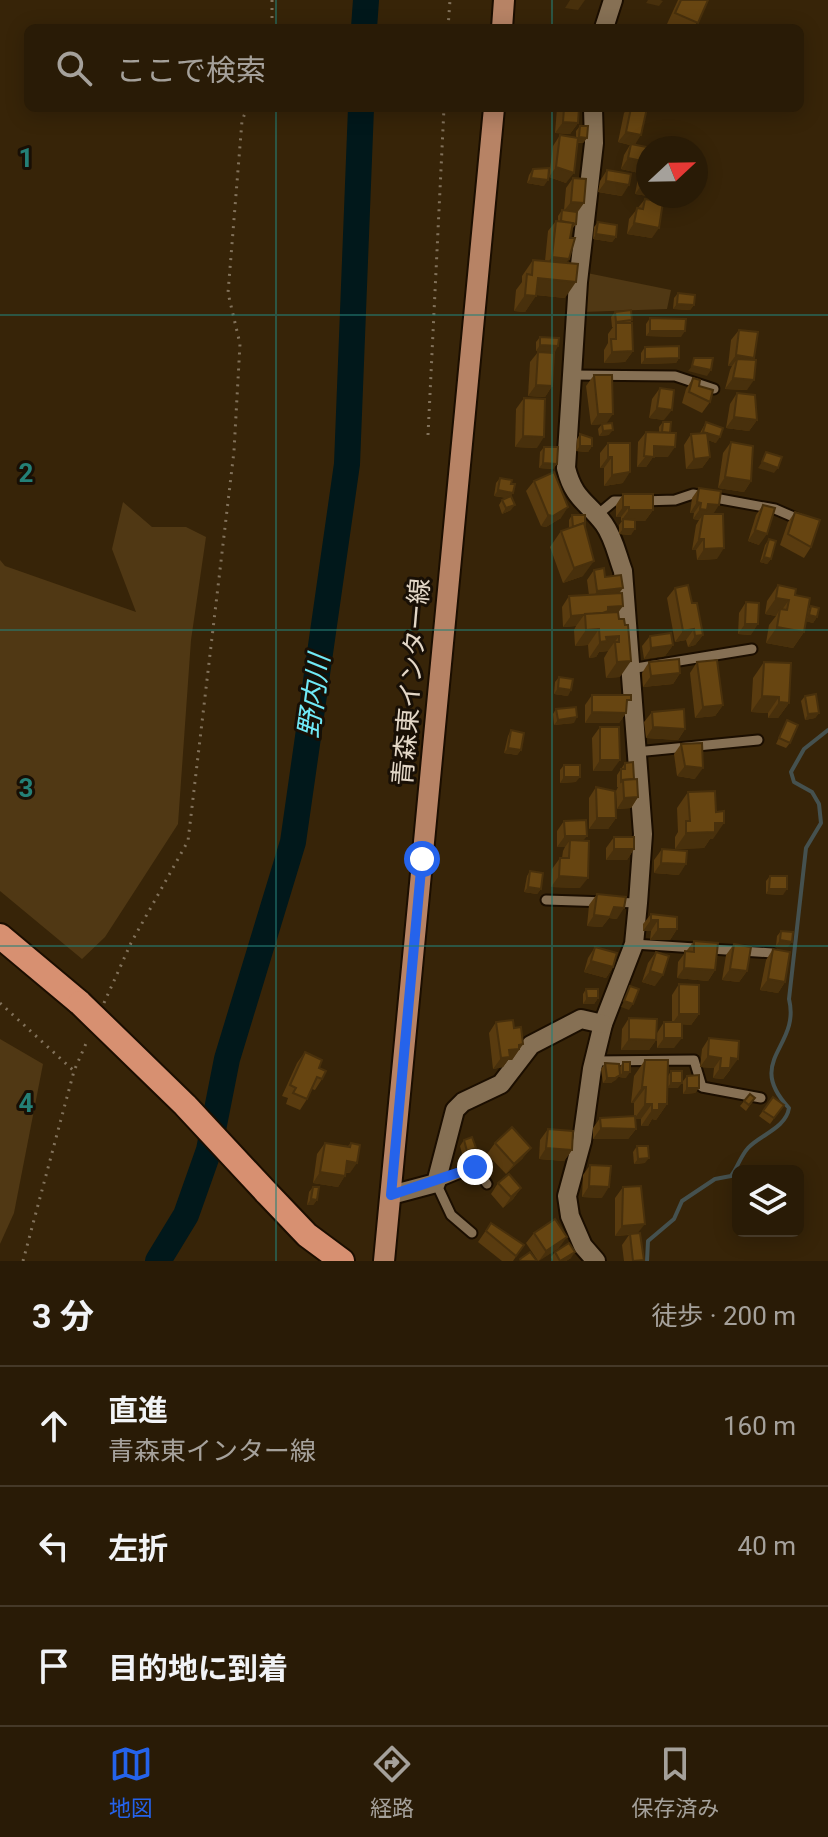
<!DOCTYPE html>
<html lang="ja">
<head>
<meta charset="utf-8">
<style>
  :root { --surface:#291b06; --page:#352814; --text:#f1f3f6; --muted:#a5a19b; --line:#453928; --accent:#2563eb }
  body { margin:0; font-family:Roboto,"Noto Sans JP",sans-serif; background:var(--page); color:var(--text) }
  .controls { position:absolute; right:24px; bottom:24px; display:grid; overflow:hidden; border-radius:12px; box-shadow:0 4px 20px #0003 }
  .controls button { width:72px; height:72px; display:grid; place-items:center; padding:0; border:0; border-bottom:2px solid var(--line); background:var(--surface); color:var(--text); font:40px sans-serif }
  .compass { position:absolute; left:636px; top:136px; width:72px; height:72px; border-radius:50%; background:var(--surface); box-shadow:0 4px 20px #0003; rotate:68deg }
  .stop { position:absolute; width:24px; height:24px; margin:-18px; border:6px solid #2563eb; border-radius:50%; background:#fff }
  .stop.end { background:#2563eb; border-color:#fff; box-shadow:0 2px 8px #0008 }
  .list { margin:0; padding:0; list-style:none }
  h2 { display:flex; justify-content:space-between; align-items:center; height:104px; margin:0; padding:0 32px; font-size:34px }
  h2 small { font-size:26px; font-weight:400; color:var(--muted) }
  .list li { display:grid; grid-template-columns:52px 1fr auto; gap:24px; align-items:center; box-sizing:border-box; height:120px; padding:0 32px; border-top:2px solid var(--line) }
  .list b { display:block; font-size:30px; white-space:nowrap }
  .list p { margin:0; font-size:26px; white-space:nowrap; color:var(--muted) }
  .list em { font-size:26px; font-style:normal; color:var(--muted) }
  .icon { flex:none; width:44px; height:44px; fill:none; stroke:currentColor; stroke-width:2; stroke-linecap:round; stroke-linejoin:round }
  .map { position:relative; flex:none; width:828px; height:1261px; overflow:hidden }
  .search { position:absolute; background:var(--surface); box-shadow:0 4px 20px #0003; left:24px; right:24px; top:24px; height:88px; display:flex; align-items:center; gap:20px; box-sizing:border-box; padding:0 28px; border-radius:12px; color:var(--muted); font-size:30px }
  .sheet { height:464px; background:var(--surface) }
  nav { display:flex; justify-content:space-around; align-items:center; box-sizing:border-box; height:112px; border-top:2px solid var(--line); background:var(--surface); font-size:22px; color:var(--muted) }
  nav a { display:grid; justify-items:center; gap:4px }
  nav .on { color:var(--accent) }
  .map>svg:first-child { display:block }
  .green { fill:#503814 }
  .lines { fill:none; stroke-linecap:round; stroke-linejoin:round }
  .stream { stroke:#45514f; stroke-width:4 }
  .river { stroke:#01181b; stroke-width:26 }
  .service-casing { stroke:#1b0e00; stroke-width:13 }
  .minor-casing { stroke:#1b0e00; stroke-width:22 }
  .primary-casing { stroke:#1b0e00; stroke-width:24 }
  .motorway-casing { stroke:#1b0e00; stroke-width:28 }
  .path { stroke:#82725b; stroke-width:3; stroke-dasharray:2 6; stroke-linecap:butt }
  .service { stroke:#867054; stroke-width:9 }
  .minor { stroke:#867054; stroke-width:18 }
  .primary { stroke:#b78365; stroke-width:20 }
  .motorway { stroke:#d79071; stroke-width:24 }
  .motorway-bridge-casing { stroke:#1b0e00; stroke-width:28; stroke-linecap:butt }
  .motorway-bridge { stroke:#d79071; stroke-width:24 }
  .wall { fill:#593b0f }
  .shaded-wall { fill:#48300c }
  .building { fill:#674511; stroke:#48300c; stroke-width:2 }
  .route { stroke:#2563eb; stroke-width:10 }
  .grid { fill:none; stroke:#248077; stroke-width:2; stroke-opacity:0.55 }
  .labels { text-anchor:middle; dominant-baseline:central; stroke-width:6; stroke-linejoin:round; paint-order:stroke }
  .street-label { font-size:26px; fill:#e3d7c7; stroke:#180f05 }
  .water-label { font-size:28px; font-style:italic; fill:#70e9f6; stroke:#180f05 }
  .grid-label { font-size:26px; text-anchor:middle; font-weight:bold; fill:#248077; stroke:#180f05; stroke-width:6; stroke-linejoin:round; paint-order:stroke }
</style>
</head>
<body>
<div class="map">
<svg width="828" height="1261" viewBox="0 0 828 1261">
  <rect width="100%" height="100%" fill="#372408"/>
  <!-- green -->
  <g class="green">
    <path d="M587 273 671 290 667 309 582 312Z"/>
    <path d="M123 502 152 527H186L206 537 191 640 178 824 105 937 82 959 0 891V560L5 566 136 612 112 549Z"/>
    <path d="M0 1039 43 1064 14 1213 0 1244Z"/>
  </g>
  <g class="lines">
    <!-- stream -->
    <path class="stream" d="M647 1261 648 1241 674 1219 682 1201 715 1179 731 1176C738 1167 740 1157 748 1148 760 1135 786 1128 789 1108 744 1060 801 1047 789 999L806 848 821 823 819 804 812 792 794 782 791 772 804 749 828 730"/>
    <!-- river -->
    <g class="river">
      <path d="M364 28 366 0"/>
      <path d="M158 1261 186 1215 209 1150 227 1059 293 842 347 464 361 108"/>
    </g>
    <!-- service casing -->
    <g class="service-casing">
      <g id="service">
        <path d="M572 375 675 376 714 389"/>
        <path d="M642 501 675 500 693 494 775 509 803 521"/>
        <path d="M596 516 614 501H627"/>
        <path d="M630 669 752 649"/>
        <path d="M636 752 758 740"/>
        <path d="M546 900 638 903"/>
        <path d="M634 944 772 953"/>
        <path d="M594 1061 694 1060 702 1087 761 1098"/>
        <path d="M472 1233 451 1215 436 1183 475 1167 487 1184"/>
      </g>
    </g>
    <!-- minor casing -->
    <g class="minor-casing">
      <g id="minor">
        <path d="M604 28 613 0"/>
        <path d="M593 108 594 143 578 282 566 468C574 500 587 501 604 524 614 538 617 555 623 571L643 834 638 903 634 944 603 1024 592 1069 582 1141 567 1196 570 1216 583 1246 596 1261"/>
        <path d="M391 1195 436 1183 455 1110 463 1102 501 1084 531 1045 581 1019 603 1024"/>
      </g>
    </g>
    <!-- primary casing -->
    <g class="primary-casing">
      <g id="primary">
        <path d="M502 28 504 0"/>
        <path d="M384 1261 494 108"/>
      </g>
    </g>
    <!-- motorway casing -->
    <g class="motorway-casing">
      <g id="motorway">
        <path d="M0 936 80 1003"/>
        <path d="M266 1192 307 1235 342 1261"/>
      </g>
    </g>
    <!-- path -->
    <g class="path">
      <path d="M272 0V28"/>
      <path d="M448 28 450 0"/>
      <path d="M428 435 444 108"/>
      <path d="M0 1003 74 1071"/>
      <path d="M104 1003 131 943 188 841 234 451 240 344 228 293 242 121 247 108"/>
      <path d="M23 1261 74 1071 88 1039"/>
    </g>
    <!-- service -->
    <use href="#service" class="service"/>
    <!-- minor -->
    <use href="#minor" class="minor"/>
    <!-- primary -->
    <use href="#primary" class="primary"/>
    <!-- motorway -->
    <use href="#motorway" class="motorway"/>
    <!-- motorway-bridge casing -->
    <g class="motorway-bridge-casing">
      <path id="motorway-bridge" d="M80 1003 185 1105 266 1192"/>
    </g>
    <!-- motorway-bridge -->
    <use href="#motorway-bridge" class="motorway-bridge"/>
  </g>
  <!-- wall -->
  <g class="wall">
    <path d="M678 0H708L694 28H678L667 24Z"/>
    <path d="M557 108H579L578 123 570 134 555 133Z"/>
    <path d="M628 108H647L635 145 652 148 648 196H659L655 200 652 238 627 234 629 219 645 199H648V196L635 194 639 173 621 169 624 155 630 145 618 142 624 113Z"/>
    <path d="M580 126 587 138 583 143H578L566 183 549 177 553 146 560 135 576 137V131Z"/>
    <path d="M533 169 544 186 527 183 529 175Z"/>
    <path d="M607 170 622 196 598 192 600 181Z"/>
    <path d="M573 178 577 213 576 224 572 229 566 263 565 298 536 295 525 312 514 311 516 290 522 282V276L533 260 545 261 548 231 556 221H558V216L562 210H564L566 188Z"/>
    <path d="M598 222 616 237 612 242 593 239 594 227Z"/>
    <path d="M678 293 694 305 690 310 673 309 674 298Z"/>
    <path d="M615 312 632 320 630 323 633 351 625 362 604 363V350L608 343V334L613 327H612L611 317Z"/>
    <path d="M650 318 681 337 646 336V324Z"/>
    <path d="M739 330 753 360 747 390 725 389 730 370 732 366H728L731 340Z"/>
    <path d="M540 337 555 352 536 351V342Z"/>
    <path d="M645 347 679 358 676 363 641 364V353Z"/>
    <path d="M538 352 552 386 545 397 528 396 530 362Z"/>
    <path d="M594 375 609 435 599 436 598 429 602 424 591 425 586 386Z"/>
    <path d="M693 378 710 402 702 413 682 403 686 389Z"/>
    <path d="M660 388 664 420 649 418 652 399Z"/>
    <path d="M737 393 757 420 749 431 726 428 730 404Z"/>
    <path d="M524 398 537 448 515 447 516 409Z"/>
    <path d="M663 422 668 457H653L646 467H637L638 442 646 432H659V427Z"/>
    <path d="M706 422 716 443 708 440 710 457 702 468 686 469 684 445 691 434 700 433Z"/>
    <path d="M580 434 592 446 588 452 576 451 577 439Z"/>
    <path d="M731 442 751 481 744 492 718 488 723 453Z"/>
    <path d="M608 443 623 483 604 486V468H600V453Z"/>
    <path d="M544 447 557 464 553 469 539 468 540 452Z"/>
    <path d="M500 478 511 496V510L502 514 499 505 502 500 507 498 494 496 496 483Z"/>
    <path d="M534 481 561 518 546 527 541 526 526 491Z"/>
    <path d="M699 488 713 514 717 559 697 560 696 550H692L696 525 699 520 693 519 694 513H690L692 498Z"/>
    <path d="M623 494 653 510 645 521H635L631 535 619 534V525L622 521H621V517H616V505Z"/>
    <path d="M763 505 759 545 748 541 756 515Z"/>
    <path d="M795 512 811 547 804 558 780 545 788 522Z"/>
    <path d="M572 515 583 576 563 583 550 547 561 531 569 528V520Z"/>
    <path d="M769 539 771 559 767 564 760 562 765 545Z"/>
    <path d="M594 570 605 577 620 593 618 612 620 677 606 678 604 658 608 651 599 652 596 657 589 658 588 645 575 646 574 630 576 626 563 627 562 607 569 596 589 595 587 580Z"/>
    <path d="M778 585 795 595 807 611 811 606 817 617 813 623 806 621 804 632 793 648 766 643 769 625 776 616 765 614 767 601Z"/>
    <path d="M675 588 692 603 703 635 695 645 688 647 686 640 675 642 667 598Z"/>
    <path d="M746 602 751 635 738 634 739 613Z"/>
    <path d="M650 636 673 645 665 656 644 659 642 646Z"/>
    <path d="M649 662 680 673 673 684 643 687 642 673Z"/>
    <path d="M697 662 723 705 715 716 695 718 690 673Z"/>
    <path d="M764 662 789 703 778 718H768V713L751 712 753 678Z"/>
    <path d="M559 677 568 696 554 694 555 682Z"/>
    <path d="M592 695 627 707 626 713 619 723H585V705Z"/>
    <path d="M805 696 819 713 815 718 805 720 801 701Z"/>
    <path d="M556 709 574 723 554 725 553 714Z"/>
    <path d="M652 712 685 729 678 740 646 738 644 722Z"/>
    <path d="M787 720 790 743 786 748 776 744Z"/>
    <path d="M600 727 612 771H593L592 738Z"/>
    <path d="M511 730 521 750 517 755 504 753 508 736Z"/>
    <path d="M681 744 695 779 677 776 674 754Z"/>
    <path d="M625 763 634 779 638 797 631 808 617 809 616 791 618 787H617V775Z"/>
    <path d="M564 765 576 782 560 783V770Z"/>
    <path d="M596 787 616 818 608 829H589V798Z"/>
    <path d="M688 792 713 839H710L704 848 675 849V837L678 832 677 808Z"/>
    <path d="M564 821 583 841 580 888 551 887 552 869 560 858H562L563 851 565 847H557V831Z"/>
    <path d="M614 837 634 849 627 860H606V848Z"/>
    <path d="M662 849 679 875 654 873V860Z"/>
    <path d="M530 871 541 889 537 894 524 892 527 876Z"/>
    <path d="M770 876 783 895 766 894V881Z"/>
    <path d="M597 894 617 919 609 918 602 927 587 926 589 905Z"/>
    <path d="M651 914 677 929 670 940H650L651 931H643V924Z"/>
    <path d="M781 931 788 947 776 946 777 936Z"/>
    <path d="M694 941 715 970 708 981 677 978 678 962Z"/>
    <path d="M734 944 747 971 739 982 722 980 726 955Z"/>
    <path d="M595 947 613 967 606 978 584 972 588 958Z"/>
    <path d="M773 949 785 982 778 993 760 990 766 960Z"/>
    <path d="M656 952 655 986 642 982 648 963Z"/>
    <path d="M679 984 699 1014 691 1025 682 1024 674 1048H657V1033L664 1022H672V995Z"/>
    <path d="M586 989 598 998 594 1004H583V994Z"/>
    <path d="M629 1018 656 1040 649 1050H621L622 1029Z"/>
    <path d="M496 1022 514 1028 523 1044 512 1060H508L503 1067 493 1069 489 1033Z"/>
    <path d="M709 1038 730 1070 723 1079 713 1078 714 1068 700 1067 702 1049Z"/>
    <path d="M305 1052 319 1068 322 1079 315 1090 312 1089 307 1099 300 1110 286 1104 288 1098 282 1096 297 1063Z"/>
    <path d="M645 1060 668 1076 671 1071 678 1088H667V1104L656 1120 652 1119 648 1126H641V1119H635L636 1129 628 1139H593V1128L600 1118 634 1116V1103H631L634 1076Z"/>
    <path d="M623 1062 626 1078 619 1077V1075L611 1083H603L601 1069 605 1063 620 1067Z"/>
    <path d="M687 1076 699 1088 695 1093 683 1094V1081Z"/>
    <path d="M750 1094 755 1098 746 1111 740 1106Z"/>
    <path d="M773 1097 784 1105 770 1124 759 1116Z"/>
    <path d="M548 1129 572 1150 564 1161 539 1159 540 1140Z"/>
    <path d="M464 1140 476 1148 472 1154 463 1157 460 1146Z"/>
    <path d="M325 1143 348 1146 351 1143 350 1173H346L338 1187 313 1183 317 1154Z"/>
    <path d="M495 1143 523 1158 506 1174 487 1154Z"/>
    <path d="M637 1146 645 1163 634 1164 633 1152Z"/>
    <path d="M590 1165 602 1198 582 1197 583 1175Z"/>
    <path d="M498 1183 521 1188 513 1199 503 1208 491 1194Z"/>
    <path d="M313 1187 317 1200 313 1205H307L309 1192Z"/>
    <path d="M623 1187 638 1233 643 1261H624L622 1245 629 1235 615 1236V1198Z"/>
    <path d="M491 1223 524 1245 513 1261H502L478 1242Z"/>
    <path d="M534 1233 559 1248 538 1261 526 1243Z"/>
    <path d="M555 1252 571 1258 566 1261H553L551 1257Z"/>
  </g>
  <!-- shaded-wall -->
  <g class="shaded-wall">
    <path d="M570 0H585L578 10 565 8Z"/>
    <path d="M648 0H660L663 1 659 6 646 3Z"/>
    <path d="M563 122 578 123 570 134 555 133Z"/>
    <path d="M626 132 641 135 634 146 618 142Z"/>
    <path d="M579 137 587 138 583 143 575 142Z"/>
    <path d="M628 158 647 162 639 173 621 169Z"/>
    <path d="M556 167 574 173 566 183 549 177Z"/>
    <path d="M531 178 548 180 544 186 527 183Z"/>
    <path d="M606 181 629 185 622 196 598 192Z"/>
    <path d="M643 183 648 184V196L635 194Z"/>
    <path d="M650 196H659L655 201 647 200Z"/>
    <path d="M571 202 584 203 577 213 563 212Z"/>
    <path d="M634 223 659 228 652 238 627 234Z"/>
    <path d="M596 234 616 237 612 242 593 239Z"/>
    <path d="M552 257 569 259 562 270 544 268Z"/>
    <path d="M538 278 576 282 565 298 527 294Z"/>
    <path d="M525 295 536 296 525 312 514 311Z"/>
    <path d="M677 304 694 305 690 310 673 309Z"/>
    <path d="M650 331H685L681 337 646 336Z"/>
    <path d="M540 345 558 346 555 352 536 351Z"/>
    <path d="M633 351 625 362 604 363 612 352Z"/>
    <path d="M736 355 754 358 747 368 737 359 732 366H728Z"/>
    <path d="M679 358 676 363 641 364 645 359Z"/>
    <path d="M692 366 711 370 707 376 688 371Z"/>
    <path d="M733 378 754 380 747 390 725 389Z"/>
    <path d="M536 385 552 386 545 397 528 396Z"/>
    <path d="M657 408 672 410 664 420 649 418Z"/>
    <path d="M598 414H613L606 424 591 425Z"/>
    <path d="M734 417 757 420 749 431 726 428Z"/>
    <path d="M613 430 609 435 599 436 603 431Z"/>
    <path d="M703 432 720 437 716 443 699 437Z"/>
    <path d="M523 436 544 437 537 448 515 447Z"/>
    <path d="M580 446H592L588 452 576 451Z"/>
    <path d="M654 446 675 447 668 457H653L646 467H637Z"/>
    <path d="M608 457H612L604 468H600Z"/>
    <path d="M710 457 702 468 686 469 694 459Z"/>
    <path d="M762 462 778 468 774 473 758 468Z"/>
    <path d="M543 463 557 464 553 469 539 468Z"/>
    <path d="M630 472 623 483 604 486 612 475Z"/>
    <path d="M725 477 751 481 744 492 718 488Z"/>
    <path d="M498 490 513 493 510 498 494 496Z"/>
    <path d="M697 502 701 503 694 513H690Z"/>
    <path d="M708 504 719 505 712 516 703 515 699 520 693 519 700 509Z"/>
    <path d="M515 505 511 510 502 514 506 508Z"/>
    <path d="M568 507 561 518 546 527 541 526 548 515Z"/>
    <path d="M623 507H629L621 517H616Z"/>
    <path d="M629 510H653L645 521H621Z"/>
    <path d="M623 529H635L631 535 619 534Z"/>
    <path d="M755 530 767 534 759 545 748 541Z"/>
    <path d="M699 539H704L696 550H692Z"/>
    <path d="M724 548 717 559 697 560 704 549Z"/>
    <path d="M764 557 771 559 767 564 760 562Z"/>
    <path d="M594 561 583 576 563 583 574 568Z"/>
    <path d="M623 588 616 598 590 602 597 591Z"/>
    <path d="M776 598 789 600 779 614 780 609 776 616 765 614Z"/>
    <path d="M623 606 615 617 585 615 608 607Z"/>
    <path d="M584 615 576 626 563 627 571 616Z"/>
    <path d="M809 615 817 617 813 623 805 621Z"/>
    <path d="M745 624H758L751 635 738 634Z"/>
    <path d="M777 627 804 632 793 648 766 643Z"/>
    <path d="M599 629 588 645 575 646 586 630Z"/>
    <path d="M694 629 686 640 675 642 683 631Z"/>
    <path d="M703 635 695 645 688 647 695 636Z"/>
    <path d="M619 636 608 651 599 652 596 657 589 658 600 642 606 637Z"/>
    <path d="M673 645 665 656 644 659 651 648Z"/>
    <path d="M631 661 620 677 606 678 617 662Z"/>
    <path d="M680 673 673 684 643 687 651 676Z"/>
    <path d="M558 688 571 690 568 696 554 694Z"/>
    <path d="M762 696 779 697 768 713 751 712Z"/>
    <path d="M779 702 789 703 778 718H768Z"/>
    <path d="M723 705 715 716 695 718 703 707Z"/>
    <path d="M592 712 626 713 619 723H585Z"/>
    <path d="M819 713 815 718 805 720 808 714Z"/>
    <path d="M577 717 574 723 554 725 558 720Z"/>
    <path d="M653 727 685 729 678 740 646 738Z"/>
    <path d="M508 748 521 750 517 755 504 753Z"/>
    <path d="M600 760H620L612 771H593Z"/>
    <path d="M685 766 703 768 695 779 677 776Z"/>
    <path d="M564 777H580L576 782 560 783Z"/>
    <path d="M638 797 631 808 617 809 624 798Z"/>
    <path d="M597 818H616L608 829H589Z"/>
    <path d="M715 823H724L713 839H710L704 848 675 849 686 833Z"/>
    <path d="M565 836H587L579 846 570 840 565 847H557Z"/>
    <path d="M614 849H634L627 860H606Z"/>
    <path d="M661 863 686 864 679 875 654 873Z"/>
    <path d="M559 876 588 878 580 888 551 887Z"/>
    <path d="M528 887 541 889 537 894 524 892Z"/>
    <path d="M769 889H787L783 895 766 894Z"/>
    <path d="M614 907 624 908 617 919 609 918 602 927 587 926 594 915Z"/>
    <path d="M651 920H658L651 931H643Z"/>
    <path d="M658 929H677L670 940H650Z"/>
    <path d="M780 940 792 942 788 947 776 946Z"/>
    <path d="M591 961 613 967 606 978 584 972Z"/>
    <path d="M684 968 715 970 708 981 677 978Z"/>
    <path d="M730 969 747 971 739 982 722 980Z"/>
    <path d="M650 971 663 975 655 986 642 982Z"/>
    <path d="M768 979 785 982 778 993 760 990Z"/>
    <path d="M587 998H598L594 1004H583Z"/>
    <path d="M624 1001 633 1004 629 1010 621 1007Z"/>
    <path d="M679 1014H699L691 1025 672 1024Z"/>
    <path d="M664 1038H682L674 1048H657Z"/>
    <path d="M629 1039 656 1040 649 1050H621Z"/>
    <path d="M523 1044 512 1060H508L503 1067 493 1069 501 1058 509 1050 519 1045Z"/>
    <path d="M708 1056 721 1058 714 1068 700 1067Z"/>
    <path d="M731 1058 738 1059 723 1079 713 1078 720 1068Z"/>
    <path d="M623 1072H630L626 1078 619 1077Z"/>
    <path d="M620 1075 616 1080 611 1083H603L607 1078Z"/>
    <path d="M671 1083H682L678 1088H667Z"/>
    <path d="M642 1087H646L634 1103H631Z"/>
    <path d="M687 1088H699L695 1093 683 1094Z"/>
    <path d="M645 1104H652L641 1119H634Z"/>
    <path d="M659 1104H667L656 1120 652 1119 648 1126H641L652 1110Z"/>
    <path d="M601 1128 636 1129 628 1139H593Z"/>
    <path d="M476 1148 472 1154 463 1157 467 1151Z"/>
    <path d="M531 1148 523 1158 506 1174 514 1164Z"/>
    <path d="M546 1148 572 1150 564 1161 539 1159Z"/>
    <path d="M649 1158 645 1163 634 1164 638 1159Z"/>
    <path d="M347 1161 357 1163 350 1173 340 1172Z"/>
    <path d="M320 1172 345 1176 338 1187 313 1183Z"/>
    <path d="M589 1186 609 1187 602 1198 582 1197Z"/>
    <path d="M521 1188 513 1199 503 1208 511 1197Z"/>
    <path d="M311 1199 317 1200 313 1205H307Z"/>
    <path d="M645 1224 637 1234 615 1236 622 1226Z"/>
    <path d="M567 1237 559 1248 539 1261 546 1251Z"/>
    <path d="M575 1252 571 1258 566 1261H560Z"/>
  </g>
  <!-- building -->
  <g class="building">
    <path d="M681 0H708L698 23 675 13Z"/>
    <path d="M564 108H579L578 123 563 122Z"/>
    <path d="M631 108H647L641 135 626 132Z"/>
    <path d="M580 126H588L587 138 579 137Z"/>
    <path d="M560 135 578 138 574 173 556 167Z"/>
    <path d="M631 144 652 148H648V184L643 183 647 162 628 158Z"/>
    <path d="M549 168 548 180 531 178 533 169Z"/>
    <path d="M607 170 631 174 629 185 606 181Z"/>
    <path d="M573 178 586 179 584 203 571 202Z"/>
    <path d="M645 199 663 202 659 228 634 223 637 208 643 209Z"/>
    <path d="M562 210 577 212 576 224 561 221Z"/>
    <path d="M556 221 573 223 570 238H575L569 259 552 257Z"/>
    <path d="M598 222 617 225 616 237 596 234Z"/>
    <path d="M533 260 578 264 576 282 538 278 536 296 525 295 527 274 532 275Z"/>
    <path d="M678 293 695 295 694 305 677 304Z"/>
    <path d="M631 310 632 320 616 322 615 312Z"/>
    <path d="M650 318 686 319 685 331H650Z"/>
    <path d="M616 323H632L633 351 612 352 611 339H616Z"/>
    <path d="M739 330 758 332 754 358 736 355Z"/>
    <path d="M540 337 559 338 558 346 540 345Z"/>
    <path d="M679 346V358L645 359V347Z"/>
    <path d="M538 352 554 353 552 386 536 385Z"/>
    <path d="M694 358H713L711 370 692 366Z"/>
    <path d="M737 359 756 360 754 380 733 378Z"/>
    <path d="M594 375H612L613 414H598Z"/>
    <path d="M693 378 700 380 699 386 713 390 710 402 689 392Z"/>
    <path d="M660 388 674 390 672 410 657 408Z"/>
    <path d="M737 393 755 395 757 420 734 417Z"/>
    <path d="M524 398 545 399 544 437 523 436Z"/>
    <path d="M663 422H671L670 433 662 432Z"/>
    <path d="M706 422 723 428 720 437 703 432Z"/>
    <path d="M612 423 613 430 603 431 602 424Z"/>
    <path d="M646 432 676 433 675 447 654 446V457L644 456Z"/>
    <path d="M707 433 710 457 694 459 691 434Z"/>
    <path d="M580 434 592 438V446H580Z"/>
    <path d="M731 442 753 446 751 481 725 477Z"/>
    <path d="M608 443H630V472L612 475V457H608Z"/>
    <path d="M544 447H558L557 464 543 463Z"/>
    <path d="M766 452 782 457 778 468 762 462Z"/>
    <path d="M554 472 568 507 553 516 548 515 534 481Z"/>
    <path d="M500 478 512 480 511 484H515L513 493 498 490Z"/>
    <path d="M699 488 721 491 719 505 708 504 707 510 700 509 701 503 697 502Z"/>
    <path d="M623 494H653V510H629V507H623Z"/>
    <path d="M511 496 515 505 506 508 502 500Z"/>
    <path d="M763 505 775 508 767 534 755 530Z"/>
    <path d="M795 512 820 520 811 547 788 534Z"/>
    <path d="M703 514H723L724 548 704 549V539H699Z"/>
    <path d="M572 515H585V526L584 523 573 527Z"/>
    <path d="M623 519 635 520V529H623Z"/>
    <path d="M584 523 594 561 574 568 561 531Z"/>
    <path d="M769 539 776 541 771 559 764 557Z"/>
    <path d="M604 568 605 577 621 575 623 588 597 591 594 570Z"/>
    <path d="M688 585 692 603H697L703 635 695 636 694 629 683 631 675 588Z"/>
    <path d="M778 585 796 589 795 595 810 598 804 632 777 627 780 609 787 610 789 600 776 598Z"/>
    <path d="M622 593 623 606 608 607V611L603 613 571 616 569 596Z"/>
    <path d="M746 602 759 603 758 624H745Z"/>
    <path d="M811 606 819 608 817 617 809 615Z"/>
    <path d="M618 612 619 619H624L625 625H628L631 661 617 662 615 642H619V636L606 637 607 641 600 642 599 629 586 630 585 614Z"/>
    <path d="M671 633 673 645 651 648 650 636Z"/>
    <path d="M679 659 680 673 651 676 649 662Z"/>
    <path d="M717 660 723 705 703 707 697 662Z"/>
    <path d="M764 662 791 663 789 703 779 702V697L762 696Z"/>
    <path d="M559 677 573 679 571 690 558 688Z"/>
    <path d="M816 694 819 713 808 714 805 696Z"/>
    <path d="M592 695H631V700H627L626 713 592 712Z"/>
    <path d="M576 707 577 717 558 720 556 709Z"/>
    <path d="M684 709 685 729 653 727 652 712Z"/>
    <path d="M787 720 798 725 790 743 779 738Z"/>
    <path d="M600 727H619L620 760H600Z"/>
    <path d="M511 730 524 733 521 750 508 748Z"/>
    <path d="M702 743 703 768 685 766 681 744Z"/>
    <path d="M633 762 634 779 623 780V781L621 782V769H625V763Z"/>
    <rect x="564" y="765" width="16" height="12"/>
    <path d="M637 779 638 797 624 798 623 780Z"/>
    <path d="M596 787 615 791 616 818H597Z"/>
    <path d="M715 791 716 812 724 811V823H715V832L686 833V821H690L688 792Z"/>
    <path d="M586 820 587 836H565L564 821Z"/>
    <rect x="614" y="837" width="20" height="12"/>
    <path d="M570 840 589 841 588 878 559 876 560 858H569Z"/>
    <path d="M662 849 687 851 686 864 661 863Z"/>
    <path d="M530 871 543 873 541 889 528 887Z"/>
    <path d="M770 876H787V889H769Z"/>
    <path d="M597 894 626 897 624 908 614 907 610 917 594 915Z"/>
    <path d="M651 914 677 917V929H658V920H651Z"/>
    <path d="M781 931 793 932 792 942 780 940Z"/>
    <path d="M694 941 718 943 715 970 684 968 685 951 694 952Z"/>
    <path d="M734 944 751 947 747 971 730 969Z"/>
    <path d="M595 947 617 953 613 967 591 961Z"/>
    <path d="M773 949 790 952 785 982 768 979Z"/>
    <path d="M656 952 669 956 663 975 650 971Z"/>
    <path d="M679 984 699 985V1014H679Z"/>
    <path d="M630 986 639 989 633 1004 624 1001Z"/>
    <path d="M586 989H598V998H587Z"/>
    <path d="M629 1018 657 1019 656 1040 629 1039Z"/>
    <path d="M513 1020 514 1028 521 1027 523 1044 519 1045V1049L509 1050 510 1057 501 1058 496 1022Z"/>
    <rect x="664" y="1022" width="18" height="16"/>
    <path d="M709 1038 739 1041 738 1059 731 1058 730 1068H720L721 1058 708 1056Z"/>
    <path d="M305 1052 322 1060 319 1068 326 1071 322 1079 317 1077 307 1099 293 1093 296 1088 290 1085Z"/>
    <path d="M645 1060H668L667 1104H659V1110H652V1104H645L646 1087H642Z"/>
    <rect x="623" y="1062" width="7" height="10"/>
    <path d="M605 1063 619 1064 620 1075 615 1078H607Z"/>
    <rect x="671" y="1071" width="11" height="12"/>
    <path d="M699 1075V1088H687V1076Z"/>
    <path d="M750 1094 755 1098 749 1105 744 1101Z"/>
    <path d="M773 1097 784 1105 774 1118 763 1111Z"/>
    <path d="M635 1116 636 1129 601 1128 600 1118Z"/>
    <path d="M512 1127 531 1148 514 1164 495 1143Z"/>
    <path d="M548 1129 573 1131 572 1150 546 1148Z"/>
    <path d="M472 1137 476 1148 467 1151 464 1140Z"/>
    <path d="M325 1143 350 1147 351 1143 360 1145 357 1163 347 1161 345 1176 320 1172Z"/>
    <path d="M637 1146H648L649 1158 638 1159Z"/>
    <path d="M590 1165 611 1166 609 1187 589 1186Z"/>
    <path d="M509 1174 521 1188 511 1197 498 1183Z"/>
    <path d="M641 1186 645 1224 622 1226 623 1187Z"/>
    <path d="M313 1187H319L317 1200 311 1199Z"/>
    <path d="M555 1219 567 1237 546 1251 534 1233Z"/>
    <path d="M491 1223 524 1245 516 1256 486 1231Z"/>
    <path d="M640 1233 644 1260 633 1261 630 1234Z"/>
    <path d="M569 1243 575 1252 560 1261 555 1252Z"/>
    <path d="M530 1252 537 1261H521L520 1259Z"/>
  </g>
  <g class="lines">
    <!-- route -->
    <path class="route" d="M422 859 391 1195 475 1167"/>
  </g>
  <!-- grid -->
  <path class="grid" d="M276 0V28M552 0V28M276 108V1261M552 108V1261M0 315H828M0 630H828M0 946H828"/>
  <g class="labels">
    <!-- street labels -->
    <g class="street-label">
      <text transform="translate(411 682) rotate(-85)">青森東インター線</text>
    </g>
    <!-- water labels -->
    <g class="water-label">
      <text transform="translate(314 696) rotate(-82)">野内川</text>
    </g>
  </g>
  <g class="grid-label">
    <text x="26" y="167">1</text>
    <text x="26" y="482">2</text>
    <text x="26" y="797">3</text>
    <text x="26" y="1112">4</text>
  </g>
</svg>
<div class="controls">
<button><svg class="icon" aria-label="layers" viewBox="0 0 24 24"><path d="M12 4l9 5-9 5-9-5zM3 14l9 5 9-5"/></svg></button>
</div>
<svg class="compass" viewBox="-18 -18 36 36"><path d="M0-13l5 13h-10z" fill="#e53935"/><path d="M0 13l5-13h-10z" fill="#a5a19b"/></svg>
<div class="stop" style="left:422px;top:859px"></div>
<div class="stop end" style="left:475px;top:1167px"></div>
<div class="search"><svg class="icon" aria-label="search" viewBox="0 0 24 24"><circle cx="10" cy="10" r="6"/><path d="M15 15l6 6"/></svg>ここで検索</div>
</div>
<section class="sheet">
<h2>3 分<small>徒歩 · 200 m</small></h2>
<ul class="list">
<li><svg class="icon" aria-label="ahead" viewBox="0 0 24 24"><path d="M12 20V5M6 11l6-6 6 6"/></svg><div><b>直進</b><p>青森東インター線</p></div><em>160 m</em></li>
<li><svg class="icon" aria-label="left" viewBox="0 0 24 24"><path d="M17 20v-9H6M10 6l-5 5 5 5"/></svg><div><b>左折</b></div><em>40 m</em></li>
<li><svg class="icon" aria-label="arrive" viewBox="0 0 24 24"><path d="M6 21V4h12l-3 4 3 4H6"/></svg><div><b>目的地に到着</b></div></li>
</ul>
</section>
<nav>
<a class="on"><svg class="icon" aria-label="map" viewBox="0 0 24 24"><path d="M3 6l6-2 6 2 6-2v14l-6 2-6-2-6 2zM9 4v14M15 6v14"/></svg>地図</a>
<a><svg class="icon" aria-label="directions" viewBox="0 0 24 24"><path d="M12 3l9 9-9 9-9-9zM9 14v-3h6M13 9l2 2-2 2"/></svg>経路</a>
<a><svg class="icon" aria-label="saved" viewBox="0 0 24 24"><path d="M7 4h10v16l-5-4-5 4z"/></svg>保存済み</a>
</nav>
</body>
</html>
